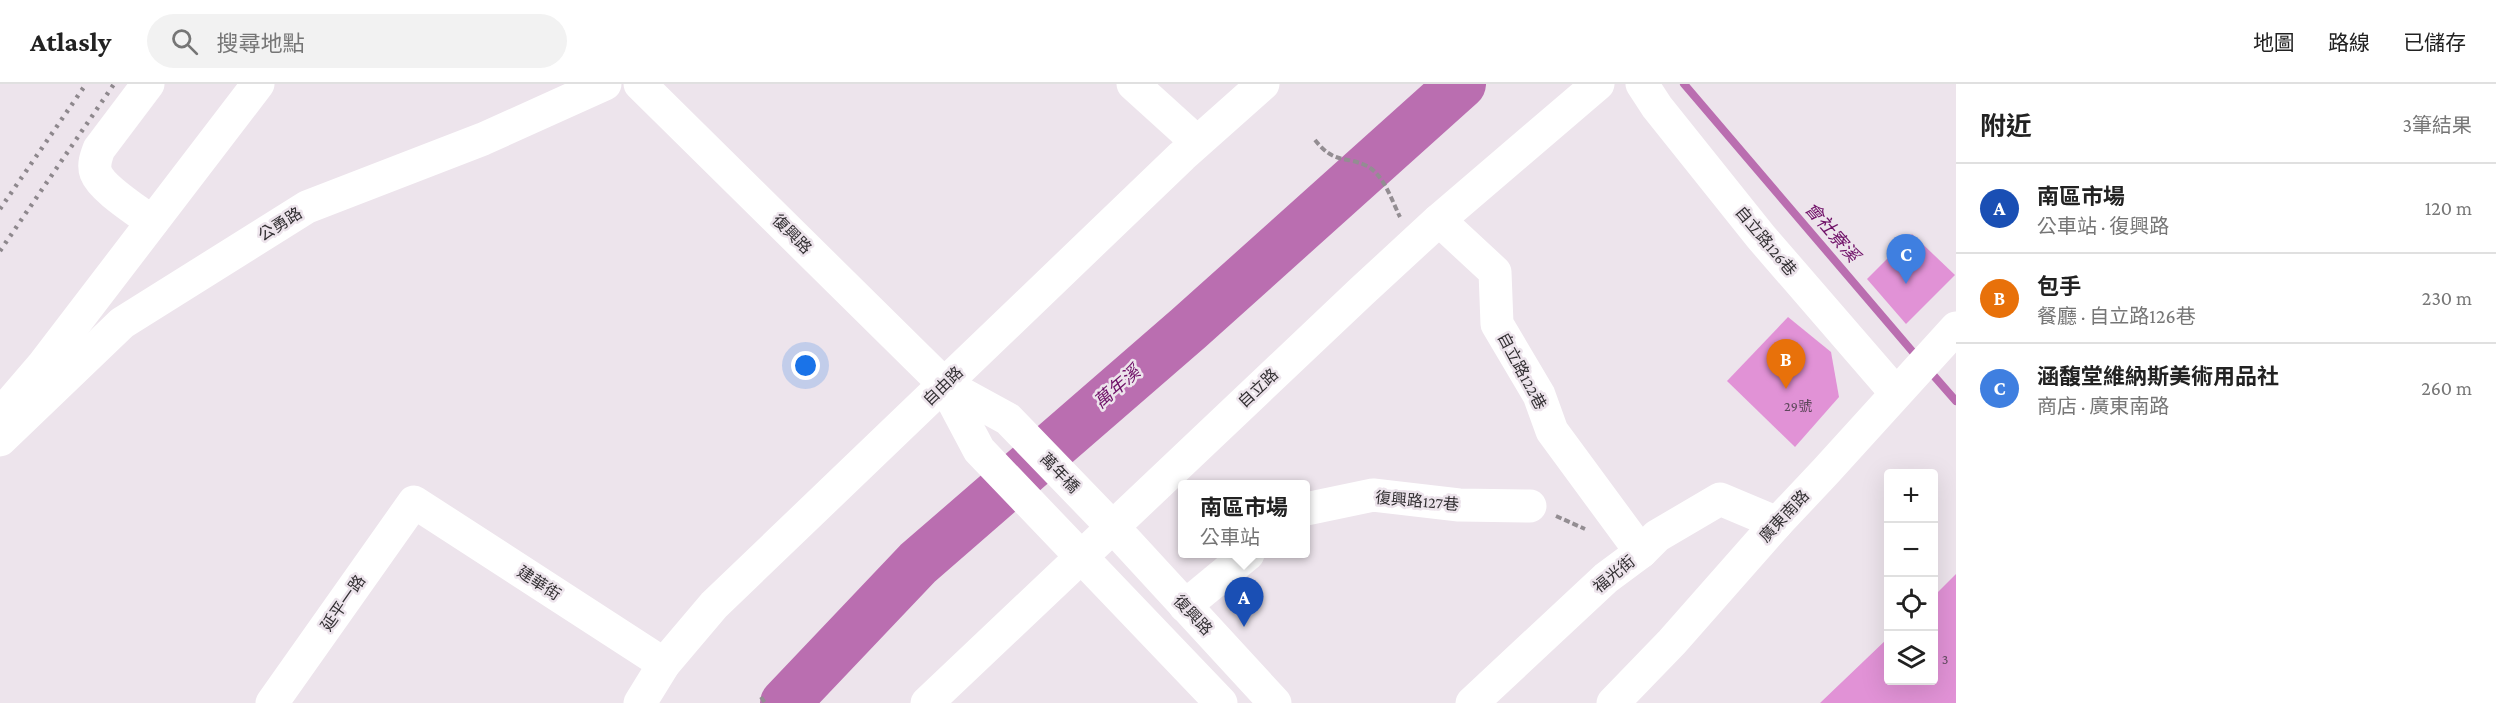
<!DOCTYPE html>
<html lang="zh-TW">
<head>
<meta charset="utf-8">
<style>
  :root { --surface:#fff; --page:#f2f2f2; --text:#222; --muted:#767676; --line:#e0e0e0; --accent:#a23797 }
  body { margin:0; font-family:"Crimson Pro","Noto Sans TC",serif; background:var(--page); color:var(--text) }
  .controls { position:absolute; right:18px; bottom:18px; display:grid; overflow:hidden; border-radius:6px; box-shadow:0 6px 24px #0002 }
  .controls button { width:54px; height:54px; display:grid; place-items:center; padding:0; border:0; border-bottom:2px solid var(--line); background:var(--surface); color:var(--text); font:30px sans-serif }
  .you { position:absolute; left:806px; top:282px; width:21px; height:21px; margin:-15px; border:4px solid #fff; border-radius:50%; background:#1a73e8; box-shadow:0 0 0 9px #1a73e833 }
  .badge { display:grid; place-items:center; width:39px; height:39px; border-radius:50%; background:var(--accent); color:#fff; font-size:20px; font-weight:700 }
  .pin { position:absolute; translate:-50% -50px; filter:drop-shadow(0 2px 3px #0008) }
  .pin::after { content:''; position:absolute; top:32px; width:21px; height:18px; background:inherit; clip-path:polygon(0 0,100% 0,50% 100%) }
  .popup { position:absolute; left:1178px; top:396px; width:132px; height:78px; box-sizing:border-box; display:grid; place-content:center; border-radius:6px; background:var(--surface); filter:drop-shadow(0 2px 4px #0005); font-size:20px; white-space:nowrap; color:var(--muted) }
  .popup b { font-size:22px; color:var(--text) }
  .popup::after { content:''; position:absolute; left:50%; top:100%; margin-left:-12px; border:12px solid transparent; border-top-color:var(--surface) }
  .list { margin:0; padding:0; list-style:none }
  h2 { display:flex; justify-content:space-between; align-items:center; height:78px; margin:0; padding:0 24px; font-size:26px }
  h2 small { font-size:20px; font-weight:400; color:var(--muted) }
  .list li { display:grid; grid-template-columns:39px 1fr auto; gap:18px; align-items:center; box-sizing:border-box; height:90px; padding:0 24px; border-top:2px solid var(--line) }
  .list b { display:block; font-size:22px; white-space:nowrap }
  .list p { margin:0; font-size:20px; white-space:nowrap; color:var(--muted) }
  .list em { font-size:20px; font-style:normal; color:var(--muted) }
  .icon { flex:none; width:33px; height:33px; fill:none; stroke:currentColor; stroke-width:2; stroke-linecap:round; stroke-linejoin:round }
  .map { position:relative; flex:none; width:1956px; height:619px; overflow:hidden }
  header { display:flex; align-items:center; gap:36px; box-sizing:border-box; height:84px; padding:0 30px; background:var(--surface); border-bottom:2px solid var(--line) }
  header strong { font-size:28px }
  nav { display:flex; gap:33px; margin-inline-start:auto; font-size:21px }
  .search { width:420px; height:54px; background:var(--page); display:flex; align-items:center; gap:15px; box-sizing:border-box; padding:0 21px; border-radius:33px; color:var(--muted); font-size:22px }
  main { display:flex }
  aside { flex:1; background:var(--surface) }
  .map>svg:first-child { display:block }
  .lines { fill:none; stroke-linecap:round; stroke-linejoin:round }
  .stream { stroke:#ba6eb0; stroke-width:8 }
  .river { stroke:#ba6eb0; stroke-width:50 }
  .building { fill:#e192d6 }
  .path { stroke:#938d92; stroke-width:4; stroke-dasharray:6 3; stroke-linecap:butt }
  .minor { stroke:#fff; stroke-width:33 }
  .major { stroke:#fff; stroke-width:33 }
  .rail { stroke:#8e888d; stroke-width:4.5; stroke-dasharray:3 6; stroke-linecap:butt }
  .labels { text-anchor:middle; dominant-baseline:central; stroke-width:5; stroke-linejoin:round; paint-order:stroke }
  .number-label { font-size:14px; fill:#5e485c }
  .street-label { font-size:16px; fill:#333033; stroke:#ede4ec }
  .water-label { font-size:18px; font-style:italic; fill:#6f1067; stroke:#ede4ec }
</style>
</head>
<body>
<header>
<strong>Atlasly</strong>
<div class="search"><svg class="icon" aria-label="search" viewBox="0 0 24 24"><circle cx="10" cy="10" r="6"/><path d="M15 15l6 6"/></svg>搜尋地點</div>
<nav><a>地圖</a><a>路線</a><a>已儲存</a></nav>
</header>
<main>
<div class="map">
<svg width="1956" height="619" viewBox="0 0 1956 619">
  <rect width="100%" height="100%" fill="#ede4ec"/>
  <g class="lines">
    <!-- stream -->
    <g class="stream">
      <path d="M1684 0 1918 274"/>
      <path d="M1927 284 1956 317"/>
    </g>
    <!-- river -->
    <path class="river" d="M785 619 918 479 1189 244 1461 0"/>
  </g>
  <!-- building -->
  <g class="building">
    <path d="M1912 150 1955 191 1906 240 1867 195Z"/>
    <path d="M1788 233 1831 268 1839 313 1795 363 1727 297Z"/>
    <path d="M1956 490V619H1820L1888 554V596H1934V512Z"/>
  </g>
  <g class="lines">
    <!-- path -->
    <g class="path">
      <path d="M1315 56C1335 81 1344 71 1367 82 1384 91 1392 117 1400 133"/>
      <path d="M1556 432 1585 445"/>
      <path d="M761 613 765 619"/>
    </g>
    <!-- minor -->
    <g class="minor">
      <path d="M148 0 99 65C96 73 93 81 96 89 102 105 138 127 152 138"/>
      <path d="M1133 0 1197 58"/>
      <path d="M1642 0 1657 23 1761 153 1896 309"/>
      <path d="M1439 136 1495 188 1497 240 1539 311 1552 347 1641 468"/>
      <path d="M7 323 43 281 258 0"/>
      <path d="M0 356 122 239 307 123 483 55 605 0"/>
      <path d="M1306 425 1373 411 1459 421 1530 422"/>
      <path d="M1185 522 1248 470"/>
      <path d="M272 619 414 418 664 580"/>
      <path d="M927 619 1362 207 1439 136 1598 0"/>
      <path d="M1472 619 1606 494 1641 468 1657 452 1720 415 1777 439"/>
      <path d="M1613 619 1672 558 1777 439 1826 387 1956 244"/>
    </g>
    <!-- major -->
    <g class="major">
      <path d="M640 0 944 300 1008 335 1125 456 1275 619"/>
      <path d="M944 300 979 366 1221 619"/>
      <path d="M640 619 664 580 714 521 1182 72 1263 0"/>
    </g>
    <!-- rail -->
    <g class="rail">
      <path d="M0 125 86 0"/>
      <path d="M0 167 114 0"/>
    </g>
  </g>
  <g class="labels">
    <!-- number labels -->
    <g class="number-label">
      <text x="1798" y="322">29號</text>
      <text x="1945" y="575">3</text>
    </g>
    <!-- street labels -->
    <g class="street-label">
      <text transform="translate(280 140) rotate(-32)">公勇路</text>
      <text transform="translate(792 150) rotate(45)">復興路</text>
      <text transform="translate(1766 157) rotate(50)">自立路126巷</text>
      <text transform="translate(1522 287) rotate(62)">自立路122巷</text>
      <text transform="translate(943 302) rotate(-44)">自由路</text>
      <text transform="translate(1258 304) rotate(-43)">自立路</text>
      <text transform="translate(1060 389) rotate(46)">萬年橋</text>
      <text transform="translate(1417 417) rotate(5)">復興路127巷</text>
      <text transform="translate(1784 432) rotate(-47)">廣東南路</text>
      <text transform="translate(1614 490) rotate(-39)">福光街</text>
      <text transform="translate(539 499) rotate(33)">建華街</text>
      <text transform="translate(343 519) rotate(-55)">延平一路</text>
      <text transform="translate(1193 531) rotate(47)">復興路</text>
    </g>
    <!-- water labels -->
    <g class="water-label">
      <text transform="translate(1832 148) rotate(49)">會社寮溪</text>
      <text transform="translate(1117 303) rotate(-41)">萬年溪</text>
    </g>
  </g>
</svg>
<div class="controls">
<button>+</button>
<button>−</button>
<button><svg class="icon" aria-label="locate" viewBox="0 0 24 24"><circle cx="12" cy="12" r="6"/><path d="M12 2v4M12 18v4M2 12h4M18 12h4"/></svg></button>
<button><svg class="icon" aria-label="layers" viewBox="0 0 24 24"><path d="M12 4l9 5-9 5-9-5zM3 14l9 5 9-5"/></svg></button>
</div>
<div class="you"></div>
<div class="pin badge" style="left:1244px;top:543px;background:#1a4fb4">A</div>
<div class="popup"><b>南區市場</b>公車站</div>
<div class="pin badge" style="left:1786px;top:305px;background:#e8710a">B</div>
<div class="pin badge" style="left:1906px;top:200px;background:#3f7fe0">C</div>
</div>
<aside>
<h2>附近<small>3筆結果</small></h2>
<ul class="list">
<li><span class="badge" style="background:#1a4fb4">A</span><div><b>南區市場</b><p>公車站 · 復興路</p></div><em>120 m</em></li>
<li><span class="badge" style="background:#e8710a">B</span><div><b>包手</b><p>餐廳 · 自立路126巷</p></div><em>230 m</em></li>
<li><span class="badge" style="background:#3f7fe0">C</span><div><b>涵馥堂維納斯美術用品社</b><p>商店 · 廣東南路</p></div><em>260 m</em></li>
</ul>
</aside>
</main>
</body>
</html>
